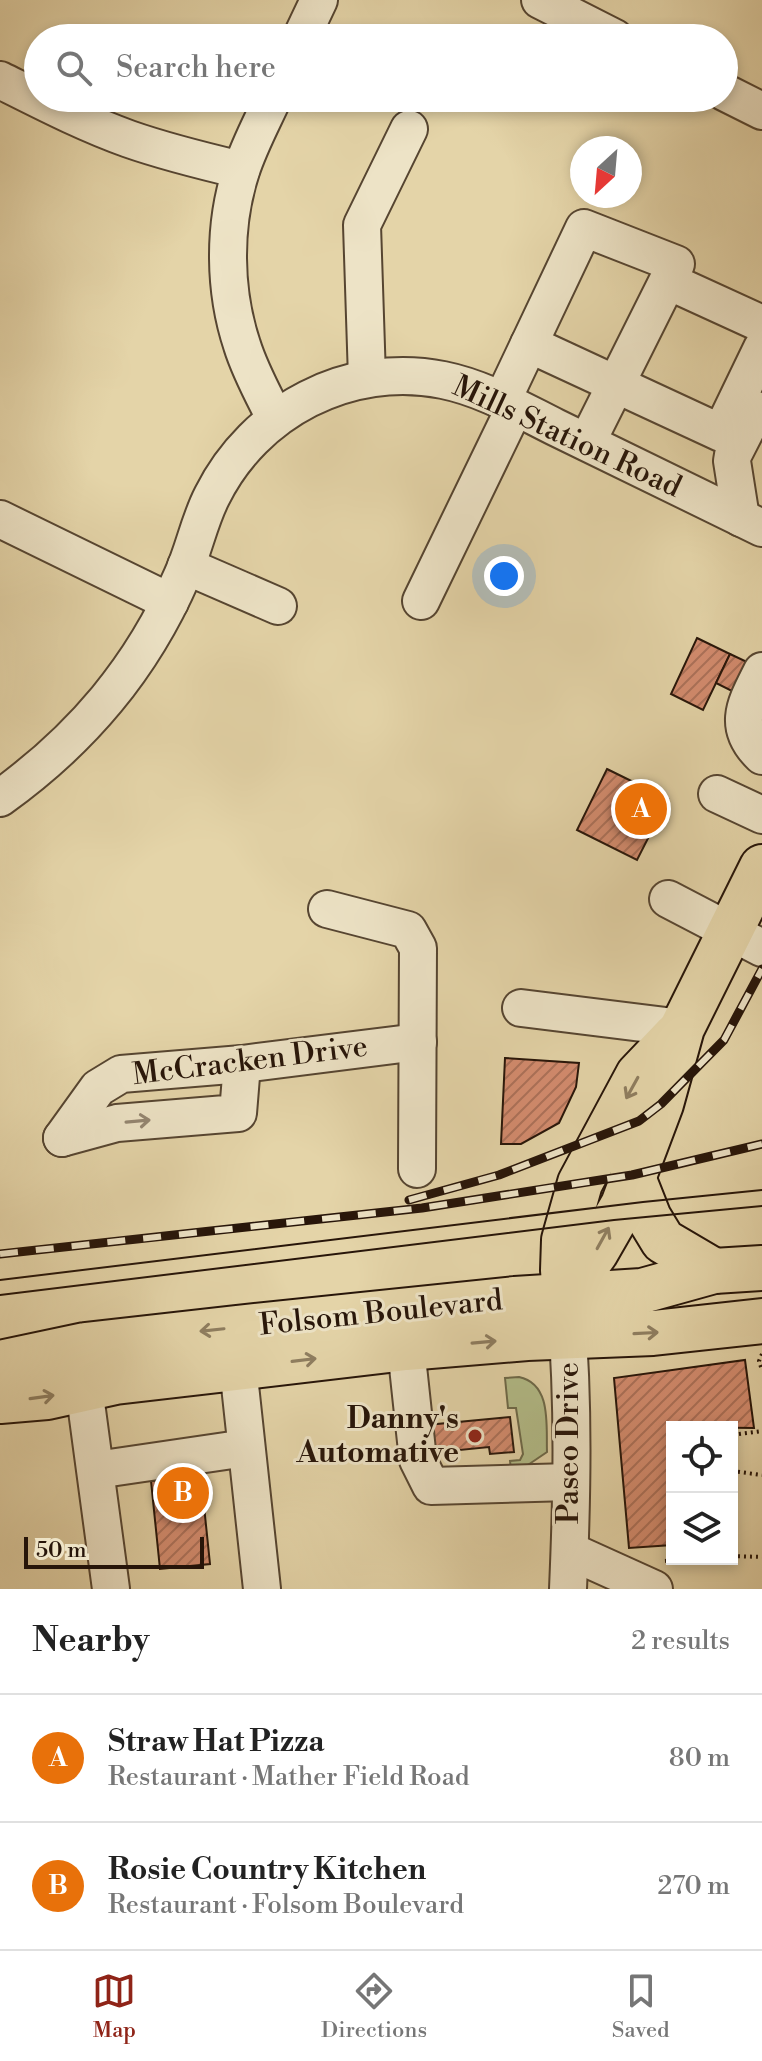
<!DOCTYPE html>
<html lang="en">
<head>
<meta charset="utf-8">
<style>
  :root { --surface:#fff; --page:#f2f2f2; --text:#222; --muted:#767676; --line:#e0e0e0; --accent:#8f2418 }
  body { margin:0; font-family:"Libre Bodoni",serif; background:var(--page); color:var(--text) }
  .controls { position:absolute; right:24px; bottom:24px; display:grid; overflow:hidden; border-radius:0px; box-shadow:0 4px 12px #0003 }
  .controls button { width:72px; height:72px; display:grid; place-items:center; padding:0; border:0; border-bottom:2px solid var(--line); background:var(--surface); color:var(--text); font:40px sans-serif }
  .compass { position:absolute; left:570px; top:136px; width:72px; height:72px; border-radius:50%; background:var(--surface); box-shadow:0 4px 12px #0003; rotate:206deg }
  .scale { position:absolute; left:24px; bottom:20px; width:180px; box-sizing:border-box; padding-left:8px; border:4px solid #271509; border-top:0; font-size:22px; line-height:28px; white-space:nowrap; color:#271509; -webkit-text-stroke:6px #ede3c6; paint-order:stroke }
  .you { position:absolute; left:504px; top:576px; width:28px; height:28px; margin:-20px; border:6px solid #fff; border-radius:50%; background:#1a73e8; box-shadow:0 0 0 12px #1a73e833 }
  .badge { display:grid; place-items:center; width:52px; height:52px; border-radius:50%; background:var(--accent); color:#fff; font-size:26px; font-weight:700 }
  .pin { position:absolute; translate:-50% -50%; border:4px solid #fff; box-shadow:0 2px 8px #0006 }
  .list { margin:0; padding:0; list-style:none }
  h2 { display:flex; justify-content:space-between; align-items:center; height:104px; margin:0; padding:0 32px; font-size:34px }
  h2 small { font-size:26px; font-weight:400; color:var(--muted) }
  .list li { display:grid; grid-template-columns:52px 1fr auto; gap:24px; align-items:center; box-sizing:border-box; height:128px; padding:0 32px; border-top:2px solid var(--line) }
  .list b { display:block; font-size:30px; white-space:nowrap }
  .list p { margin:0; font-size:26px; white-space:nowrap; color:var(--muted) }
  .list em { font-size:26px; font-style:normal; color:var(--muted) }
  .icon { flex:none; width:44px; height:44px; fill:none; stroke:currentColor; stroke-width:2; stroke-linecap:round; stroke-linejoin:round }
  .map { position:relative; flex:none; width:762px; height:1589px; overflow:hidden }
  .search { position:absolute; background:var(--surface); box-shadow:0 4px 12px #0003; left:24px; right:24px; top:24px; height:88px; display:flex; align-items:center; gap:20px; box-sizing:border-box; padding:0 28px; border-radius:44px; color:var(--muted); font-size:30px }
  .sheet { height:360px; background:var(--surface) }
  nav { display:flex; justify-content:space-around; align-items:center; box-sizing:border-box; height:112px; border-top:2px solid var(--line); background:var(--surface); font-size:22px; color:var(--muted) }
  nav a { display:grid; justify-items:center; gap:4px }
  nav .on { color:var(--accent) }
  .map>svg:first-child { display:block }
  .grass { fill:#b3bd89; stroke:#6d6949; stroke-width:2 }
  .building { fill:url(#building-hatch); stroke:#271509; stroke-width:2 }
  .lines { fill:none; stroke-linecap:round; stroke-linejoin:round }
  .minor-casing { stroke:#564531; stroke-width:40 }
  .major-casing { stroke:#271509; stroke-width:48 }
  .path { stroke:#271509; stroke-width:4; stroke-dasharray:2 4; stroke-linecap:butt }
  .minor { stroke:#ede3c6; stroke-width:36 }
  .major { stroke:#e4d4a8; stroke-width:44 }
  .tram { stroke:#271509; stroke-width:2 }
  .rail-casing { stroke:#271509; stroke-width:9 }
  .rail { stroke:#ede3c6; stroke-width:6; stroke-dasharray:18; stroke-linecap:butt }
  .oneway { stroke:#8f7e60 }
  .oneway2 { stroke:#948671 }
  .poi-dot { fill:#8f2418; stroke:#ede3c6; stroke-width:3 }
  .labels { text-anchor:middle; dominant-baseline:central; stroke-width:6; stroke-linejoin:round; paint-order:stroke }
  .street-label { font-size:30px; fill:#271509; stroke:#ede3c6 }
  .poi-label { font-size:30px; font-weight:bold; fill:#271509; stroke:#ede3c6; text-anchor:end }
</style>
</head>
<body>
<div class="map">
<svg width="762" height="1589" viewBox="0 0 762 1589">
  <defs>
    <pattern id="building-hatch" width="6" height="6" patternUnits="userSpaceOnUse" patternTransform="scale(2)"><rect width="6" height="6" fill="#d48c6f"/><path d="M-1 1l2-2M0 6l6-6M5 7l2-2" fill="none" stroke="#ac7159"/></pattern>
  </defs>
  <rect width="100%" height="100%" fill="#e4d4a8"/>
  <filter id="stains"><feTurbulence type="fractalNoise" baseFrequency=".0025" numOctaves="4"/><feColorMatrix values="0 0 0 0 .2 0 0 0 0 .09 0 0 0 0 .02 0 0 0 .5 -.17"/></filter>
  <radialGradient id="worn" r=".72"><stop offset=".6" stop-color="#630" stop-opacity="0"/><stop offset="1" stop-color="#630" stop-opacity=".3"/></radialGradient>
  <!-- grass -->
  <path class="grass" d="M519 1377C552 1384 546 1426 547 1452L519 1471 511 1469 510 1461 520 1460 523 1454 516 1408H508L505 1378Z"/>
  <!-- building -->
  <g class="building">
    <path d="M697 638 730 654 703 710 671 694Z"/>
    <path d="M730 654 762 669V706L716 683Z"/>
    <path d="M607 769 668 799 637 860 577 830Z"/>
    <path d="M505 1058 579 1063 576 1087 559 1123 521 1144H501Z"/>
    <path d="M745 1360 754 1428 672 1427V1545L629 1548 614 1378Z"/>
    <path d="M510 1417 514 1452 490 1454 489 1447 430 1453 427 1425Z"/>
    <path d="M201 1477 210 1564 160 1569 151 1481Z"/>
  </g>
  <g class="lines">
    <!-- minor casing -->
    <g class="minor-casing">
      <g id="minor">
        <path d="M540 0 615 38"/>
        <path d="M301 38 319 0"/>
        <path d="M0 80C42 101 84 123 129 139 166 152 203 161 241 170"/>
        <path d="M724 92 762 111"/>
        <path d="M273 98C262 122 249 146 241 171 223 226 224 291 242 345 250 371 263 394 275 418"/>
        <path d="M668 281 762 324"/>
        <path d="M529 344 721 433 762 348"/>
        <path d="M367 378 362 225 409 129"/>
        <path d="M502 401 584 228 676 264 587 442"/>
        <path d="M741 518 732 461 733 455 756 410"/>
        <path d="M0 519 170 602"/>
        <path d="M186 566 278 606"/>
        <path d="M421 601 515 407"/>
        <path d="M762 671C746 703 731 726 762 756"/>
        <path d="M717 794 762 815"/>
        <path d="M0 798C82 739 142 668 182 576 194 550 199 521 212 496 254 411 349 361 443 380 483 388 519 409 555 427 624 460 693 494 762 528"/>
        <path d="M668 899 762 948"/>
        <path d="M327 909 408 930 418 948 417 1169"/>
        <path d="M521 1008 682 1028"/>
        <path d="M62 1138 98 1088 121 1074 242 1064 418 1042"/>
        <path d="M62 1138 117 1123 238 1113 242 1064"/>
        <path d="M566 1311C574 1403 572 1497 568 1589"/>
        <path d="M406 1348 418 1460 431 1486 570 1482"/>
        <path d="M238 1367 262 1589"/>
        <path d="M84 1388 111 1589"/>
        <path d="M96 1470 246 1448"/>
        <path d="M570 1551 654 1589"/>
      </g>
    </g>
    <!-- major casing -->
    <g class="major-casing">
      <g id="major">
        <path d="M632 1175 649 1218 663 1241 714 1271"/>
        <path d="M565 1296 596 1252 623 1205 661 1104 682 1028 762 867"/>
        <path d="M565 1296 563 1270 564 1240 580 1183 638 1075 676 1035"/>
        <path d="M0 1363 85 1345 236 1328 515 1299 642 1291 714 1271 762 1268"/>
        <path d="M0 1401 47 1397 115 1382 406 1348 527 1338 653 1333 762 1321"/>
      </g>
    </g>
    <!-- path -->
    <g class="path">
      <path d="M762 1354 759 1361 762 1370"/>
      <path d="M732 1440V1435L762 1431"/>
      <path d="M732 1471 762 1475"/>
      <path d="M732 1556 762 1557"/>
      <path d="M665 1561 687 1559"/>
    </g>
    <!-- minor -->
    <use href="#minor" class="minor"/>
    <!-- major -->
    <use href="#major" class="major"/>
    <!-- tram -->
    <g class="tram">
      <path d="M0 1280 643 1202 762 1190"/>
      <path d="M0 1295 614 1220 762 1206"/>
    </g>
    <!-- rail casing -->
    <g class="rail-casing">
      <g id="rail">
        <path d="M409 1200 499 1175 639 1121 661 1104 724 1040 762 969"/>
        <path d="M0 1254 422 1208 632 1175 762 1144"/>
      </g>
    </g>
    <!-- rail -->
    <use href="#rail" class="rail"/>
  </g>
  <!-- one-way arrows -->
  <defs><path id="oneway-shaft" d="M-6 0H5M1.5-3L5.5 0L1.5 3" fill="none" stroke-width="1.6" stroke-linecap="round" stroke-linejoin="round" transform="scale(2)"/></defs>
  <g class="oneway">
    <use href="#oneway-shaft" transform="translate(632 1088) rotate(119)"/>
    <use href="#oneway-shaft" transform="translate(603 1238) rotate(-61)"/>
    <use href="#oneway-shaft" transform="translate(212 1330) rotate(174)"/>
    <use href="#oneway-shaft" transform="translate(646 1333) rotate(-3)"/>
    <use href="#oneway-shaft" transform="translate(484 1342) rotate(-5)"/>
    <use href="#oneway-shaft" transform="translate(304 1360) rotate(-7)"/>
    <use href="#oneway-shaft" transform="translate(42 1397) rotate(-8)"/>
  </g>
  <use class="oneway2" href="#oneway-shaft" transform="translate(138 1121) rotate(-5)"/>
  <!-- markers -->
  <circle class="poi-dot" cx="475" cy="1436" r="8"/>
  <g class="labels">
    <!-- street labels -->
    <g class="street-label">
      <text transform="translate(567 437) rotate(25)">Mills Station Road</text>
      <text transform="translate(250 1061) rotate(-7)">McCracken Drive</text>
      <text transform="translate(381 1313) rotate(-6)">Folsom Boulevard</text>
      <text transform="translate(569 1443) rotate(-90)">Paseo Drive</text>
    </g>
    <!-- poi labels -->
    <g class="poi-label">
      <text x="459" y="1419">Danny's<tspan x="459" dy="34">Automative</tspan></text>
    </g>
  </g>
  <rect width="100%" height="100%" filter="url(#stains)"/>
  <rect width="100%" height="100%" fill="url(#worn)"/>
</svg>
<div class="controls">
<button><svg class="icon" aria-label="locate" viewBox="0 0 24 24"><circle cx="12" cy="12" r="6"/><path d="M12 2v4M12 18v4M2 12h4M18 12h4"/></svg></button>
<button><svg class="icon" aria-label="layers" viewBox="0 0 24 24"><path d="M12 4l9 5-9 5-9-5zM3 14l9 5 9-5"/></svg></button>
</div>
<svg class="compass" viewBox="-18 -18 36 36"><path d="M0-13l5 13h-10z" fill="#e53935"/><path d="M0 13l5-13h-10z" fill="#767676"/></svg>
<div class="scale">50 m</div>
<div class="you"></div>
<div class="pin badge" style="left:641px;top:809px;background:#e8710a">A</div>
<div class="pin badge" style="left:183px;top:1493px;background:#e8710a">B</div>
<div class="search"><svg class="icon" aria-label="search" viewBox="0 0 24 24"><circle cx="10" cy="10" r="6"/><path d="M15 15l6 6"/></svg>Search here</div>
</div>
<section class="sheet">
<h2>Nearby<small>2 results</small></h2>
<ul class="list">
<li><span class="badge" style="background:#e8710a">A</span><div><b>Straw Hat Pizza</b><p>Restaurant · Mather Field Road</p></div><em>80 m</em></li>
<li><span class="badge" style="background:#e8710a">B</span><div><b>Rosie Country Kitchen</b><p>Restaurant · Folsom Boulevard</p></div><em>270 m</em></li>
</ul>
</section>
<nav>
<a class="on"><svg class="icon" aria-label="map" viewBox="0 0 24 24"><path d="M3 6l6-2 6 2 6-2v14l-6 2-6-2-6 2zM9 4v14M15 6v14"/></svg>Map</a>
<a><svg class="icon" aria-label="directions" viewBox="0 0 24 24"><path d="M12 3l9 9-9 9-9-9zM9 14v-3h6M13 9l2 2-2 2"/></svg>Directions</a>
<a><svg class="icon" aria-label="saved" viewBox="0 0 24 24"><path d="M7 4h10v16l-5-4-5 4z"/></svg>Saved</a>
</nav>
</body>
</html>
